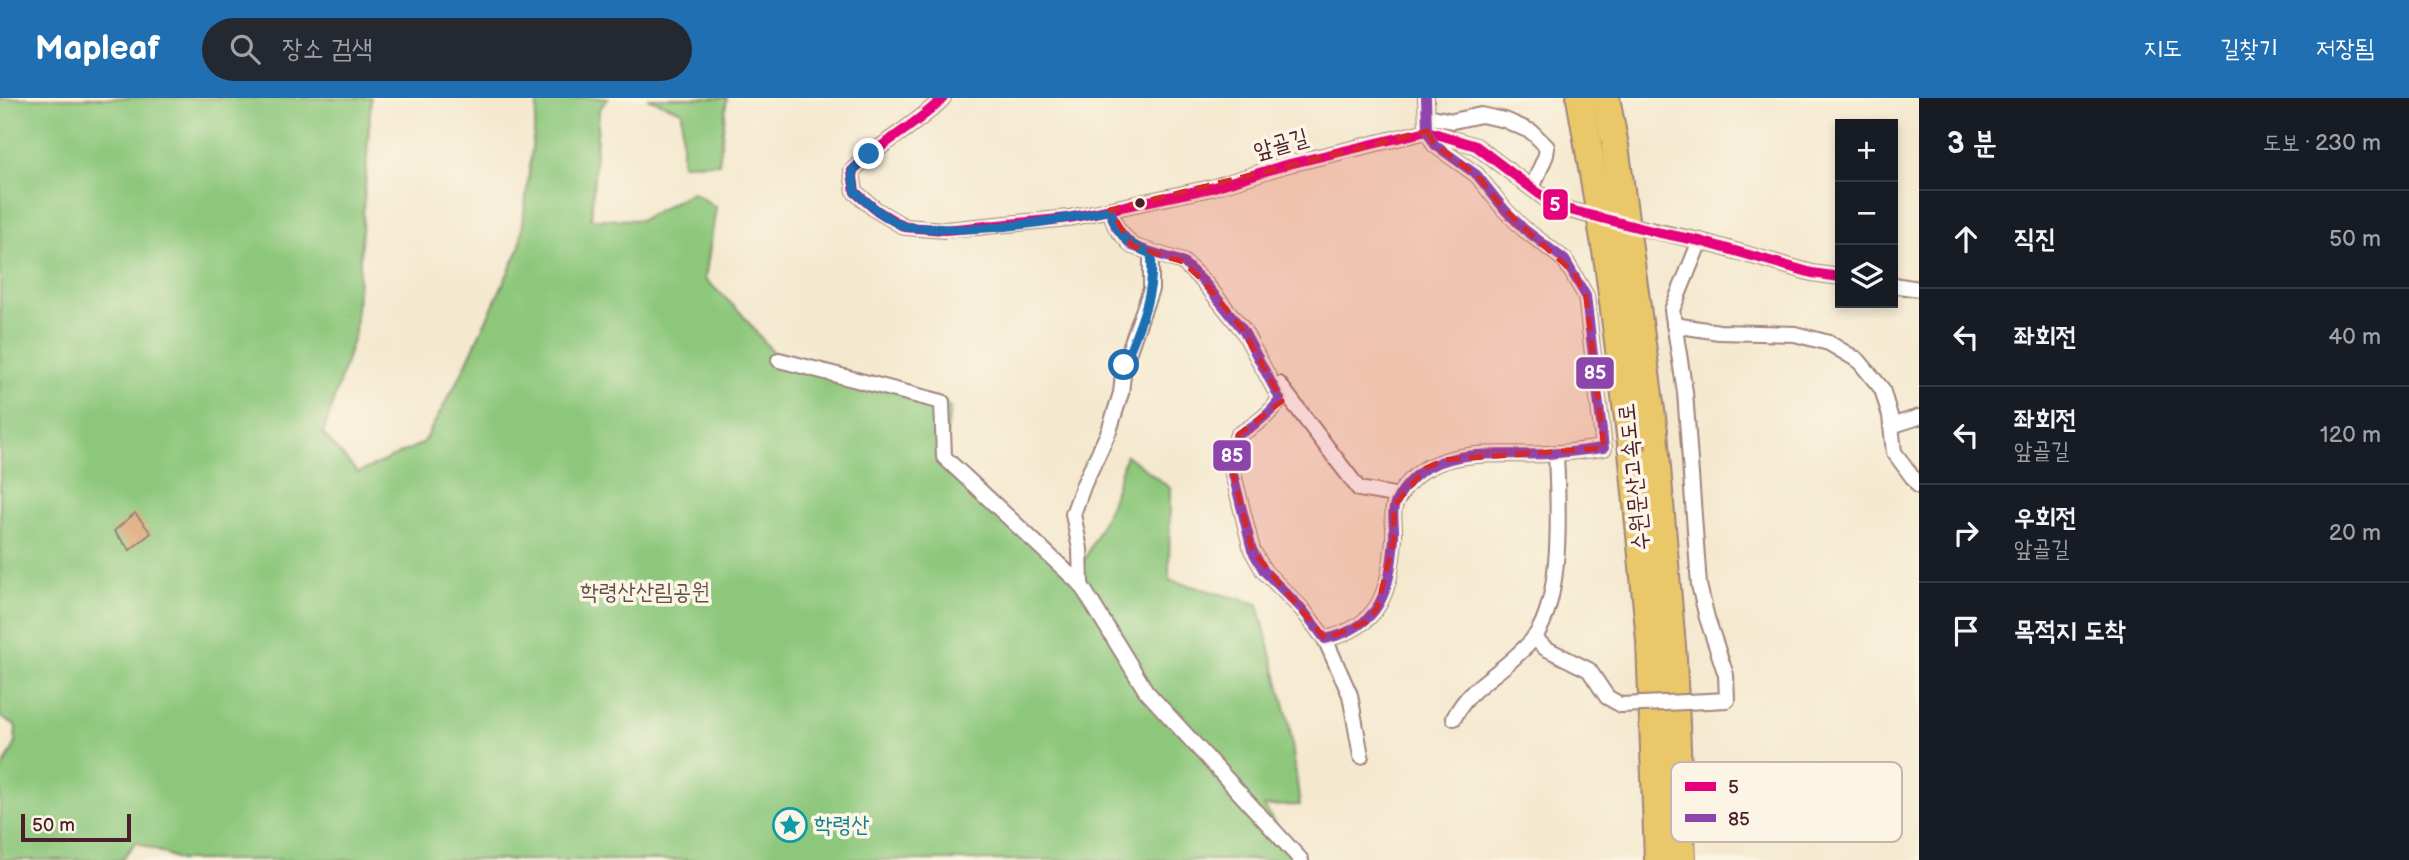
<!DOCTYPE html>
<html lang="ko">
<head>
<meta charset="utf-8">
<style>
  :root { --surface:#171b24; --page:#242831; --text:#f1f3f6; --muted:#9ea1a6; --line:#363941; --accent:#1f6fb2 }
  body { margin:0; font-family:"Balsamiq Sans","Poor Story",sans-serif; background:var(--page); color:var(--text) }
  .controls { position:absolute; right:21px; top:21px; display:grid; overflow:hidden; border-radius:0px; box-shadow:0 4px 10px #0003 }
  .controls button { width:63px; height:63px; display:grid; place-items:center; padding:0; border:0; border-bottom:2px solid var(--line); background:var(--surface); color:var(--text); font:35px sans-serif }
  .scale { position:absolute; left:21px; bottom:18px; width:110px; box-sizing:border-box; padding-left:7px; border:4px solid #4a1f2b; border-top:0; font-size:19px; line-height:24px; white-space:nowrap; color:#4a1f2b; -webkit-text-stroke:5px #fcf5e5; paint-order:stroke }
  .stop { position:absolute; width:21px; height:21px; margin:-16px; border:5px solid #1f6fb2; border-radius:50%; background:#fff }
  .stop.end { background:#1f6fb2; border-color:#fff; box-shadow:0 2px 7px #0008 }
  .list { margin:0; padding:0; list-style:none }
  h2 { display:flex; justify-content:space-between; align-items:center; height:91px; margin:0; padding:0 28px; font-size:30px }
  h2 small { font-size:23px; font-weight:400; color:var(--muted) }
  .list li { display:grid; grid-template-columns:46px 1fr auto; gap:21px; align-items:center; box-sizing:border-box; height:98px; padding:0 28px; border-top:2px solid var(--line) }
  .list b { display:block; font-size:26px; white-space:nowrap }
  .list p { margin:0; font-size:23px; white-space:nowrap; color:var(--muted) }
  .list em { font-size:23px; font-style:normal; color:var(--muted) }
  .icon { flex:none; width:38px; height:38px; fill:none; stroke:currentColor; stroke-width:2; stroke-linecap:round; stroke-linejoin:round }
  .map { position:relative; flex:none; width:1919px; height:762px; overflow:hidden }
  header { display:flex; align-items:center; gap:42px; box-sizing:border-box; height:98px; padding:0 35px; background:var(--accent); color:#fff }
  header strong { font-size:33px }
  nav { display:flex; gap:38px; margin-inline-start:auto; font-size:24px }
  .search { width:490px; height:63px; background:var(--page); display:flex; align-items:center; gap:18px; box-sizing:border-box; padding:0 24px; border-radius:38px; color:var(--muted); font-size:26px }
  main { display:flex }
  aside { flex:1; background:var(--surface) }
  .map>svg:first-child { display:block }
  .green { fill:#8dc77b; stroke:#6c7353; stroke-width:2 }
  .building { fill:#d8a471 }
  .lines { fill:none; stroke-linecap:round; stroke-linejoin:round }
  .minor-casing { stroke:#9f847d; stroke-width:18 }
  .motorway-casing { stroke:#9f847d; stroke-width:30 }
  .minor { stroke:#fff; stroke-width:14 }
  .motorway { stroke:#eac769; stroke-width:26 }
  .minor-bridge-casing { stroke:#9f847d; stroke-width:18; stroke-linecap:butt }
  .motorway-bridge-casing { stroke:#9f847d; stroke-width:30; stroke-linecap:butt }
  .minor-bridge { stroke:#fff; stroke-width:14 }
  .motorway-bridge { stroke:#eac769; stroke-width:26 }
  .bus-1-casing { stroke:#fcf5e5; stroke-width:16 }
  .bus-2-casing { stroke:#fcf5e5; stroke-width:16 }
  .bus-1 { stroke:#e5007d; stroke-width:10 }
  .bus-2 { stroke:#8e44ad; stroke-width:10 }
  .route { stroke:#1f6fb2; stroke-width:9 }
  .marked { fill:#d62828; fill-opacity:0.2; stroke:#d62828; stroke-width:5; stroke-dasharray:14 9; stroke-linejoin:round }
  .bus-dot { fill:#4a1f2b; stroke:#fcf5e5; stroke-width:2.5 }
  .labels { text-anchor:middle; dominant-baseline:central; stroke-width:7; stroke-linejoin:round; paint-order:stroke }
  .street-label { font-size:23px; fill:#4a1f2b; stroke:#fcf5e5 }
  .park-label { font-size:23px; fill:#5e5143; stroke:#fcf5e5 }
  .culture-label { font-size:23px; fill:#0d838f; stroke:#fcf5e5; text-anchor:start }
  .key { fill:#fcf5e5; stroke:#c7b5ad; stroke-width:2 }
  .key-label { font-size:19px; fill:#4a1f2b }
  .line-badge { stroke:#fcf5e5; stroke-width:2.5 }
  .badge-label { font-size:19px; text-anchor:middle; font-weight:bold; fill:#fff }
</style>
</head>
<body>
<header>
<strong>Mapleaf</strong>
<div class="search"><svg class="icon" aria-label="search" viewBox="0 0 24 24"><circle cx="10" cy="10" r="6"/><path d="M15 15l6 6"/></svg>장소 검색</div>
<nav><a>지도</a><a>길찾기</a><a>저장됨</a></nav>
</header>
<main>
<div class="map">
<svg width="1919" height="762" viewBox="0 0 1919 762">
  <rect width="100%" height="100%" fill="#fcf5e5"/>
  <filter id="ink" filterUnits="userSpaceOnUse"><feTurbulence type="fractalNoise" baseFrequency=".0143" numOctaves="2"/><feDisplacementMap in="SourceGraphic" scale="14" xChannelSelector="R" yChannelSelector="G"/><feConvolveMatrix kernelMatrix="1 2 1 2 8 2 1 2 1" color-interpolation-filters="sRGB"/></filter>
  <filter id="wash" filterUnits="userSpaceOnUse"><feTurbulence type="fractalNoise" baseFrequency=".00686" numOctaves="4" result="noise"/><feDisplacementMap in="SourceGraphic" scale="28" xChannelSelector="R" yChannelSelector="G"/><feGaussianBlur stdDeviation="1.57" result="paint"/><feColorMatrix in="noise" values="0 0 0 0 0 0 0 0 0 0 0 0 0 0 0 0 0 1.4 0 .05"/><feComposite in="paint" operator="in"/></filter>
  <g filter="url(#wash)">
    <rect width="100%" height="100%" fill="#f4e9cf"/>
    <!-- green -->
    <g class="green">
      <path d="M0 0H371L355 235 323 336 358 375 423 345 460 279 520 149 538 0H608L599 12 591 121 641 122 692 94 716 109 705 181 740 214 779 262 942 304 950 310 944 360 1078 476 1111 406 1126 357 1170 390 1169 482 1258 506 1289 624 1300 707 1264 708 1280 736 1302 762H180L136 744 121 762H0V674L15 647 16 628 0 619Z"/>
      <path d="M647 0H727L719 65 682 66V13Z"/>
    </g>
    <g id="blocks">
      <!-- building -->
      <path class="building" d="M135 415 151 435 130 452 114 433Z"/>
    </g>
  </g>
  <g filter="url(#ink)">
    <use href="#blocks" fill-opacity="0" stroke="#9f847d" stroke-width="2"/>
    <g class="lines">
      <!-- minor casing -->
      <g class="minor-casing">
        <g id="minor">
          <path d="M943 0C916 28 880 45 852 73L855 94 876 112 905 129 945 132 1069 120 1211 90 1285 67 1427 33 1476 48 1546 101 1562 110 1604 121"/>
          <path d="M1427 18 1453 23 1481 17 1505 22 1532 34 1547 49 1546 57 1532 90"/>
          <path d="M1110 112 1116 129 1132 148 1183 164 1204 184 1243 232 1280 301C1270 317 1254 328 1238 337L1232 352V372L1252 452 1264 473 1302 511 1325 541C1381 529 1390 492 1394 441 1395 431 1392 418 1394 409 1398 394 1416 375 1429 369 1463 351 1508 358 1546 356 1565 355 1585 352 1604 350L1586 198 1565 162 1524 131 1505 112 1477 77 1435 47 1427 33 1426 0"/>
          <path d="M1623 126 1700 143 1812 175 1840 179"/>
          <path d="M1700 143 1672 212 1685 294 1699 487 1707 520 1726 577 1727 602 1708 603"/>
          <path d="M1893 187 1919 191"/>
          <path d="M1674 227 1719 234 1795 236 1829 245 1859 263 1882 291 1890 318 1894 354 1919 388"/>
          <path d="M779 262 942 304 944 359 1081 487 1146 593 1301 762"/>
          <path d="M1279 286 1359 391 1400 398"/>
          <path d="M1891 328 1919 319"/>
          <path d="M1081 487 1080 451 1073 416 1084 386 1109 333 1121 295 1124 267 1151 191V156"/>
          <path d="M1534 539 1545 550 1589 572 1607 599 1621 607"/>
          <path d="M1325 541 1350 597 1361 658"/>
          <path d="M1454 620C1470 588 1494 580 1518 556 1525 550 1535 540 1539 532 1563 489 1558 404 1556 355"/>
        </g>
      </g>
      <!-- motorway casing -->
      <g class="motorway-casing">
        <g id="motorway">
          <path d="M1580 0 1588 46"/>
          <path d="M1606 0 1615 48"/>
          <path d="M1654 334 1673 560 1682 762"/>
          <path d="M1632 353 1650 542 1658 762"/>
        </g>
      </g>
      <!-- minor -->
      <use href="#minor" class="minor"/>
      <!-- motorway -->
      <use href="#motorway" class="motorway"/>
      <!-- minor-bridge casing -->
      <g class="minor-bridge-casing">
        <path id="minor-bridge" d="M1621 607 1708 603"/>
      </g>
      <!-- motorway-bridge casing -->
      <g class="motorway-bridge-casing">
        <g id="motorway-bridge">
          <path d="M1588 46 1608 165 1632 353"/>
          <path d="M1615 48 1654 334"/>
        </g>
      </g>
      <!-- minor-bridge -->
      <use href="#minor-bridge" class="minor-bridge"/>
      <!-- motorway-bridge -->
      <use href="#motorway-bridge" class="motorway-bridge"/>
      <!-- bus-1 casing -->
      <g class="bus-1-casing">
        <path id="bus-1" d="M943 0C916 28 880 45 852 73L855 94 876 112 905 129 945 132 1069 120 1211 90 1285 67 1427 33 1476 48 1546 101 1562 110 1656 134 1700 143 1812 175 1840 179"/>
      </g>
      <!-- bus-2 casing -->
      <g class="bus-2-casing">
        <path id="bus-2" d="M1110 112 1116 129 1132 148 1183 164 1204 184 1243 232 1280 301C1270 317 1254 328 1238 337L1232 352V372L1252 452 1264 473 1302 511 1325 541C1381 529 1390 492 1394 441 1395 431 1392 418 1394 409 1398 394 1416 375 1429 369 1463 351 1508 358 1546 356 1565 355 1585 352 1604 350L1586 198 1565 162 1524 131 1505 112 1477 77 1435 47 1427 33 1426 0"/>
      </g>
      <!-- bus-1 -->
      <use href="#bus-1" class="bus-1"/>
      <!-- bus-2 -->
      <use href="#bus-2" class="bus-2"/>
    </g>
  </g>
  <g class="lines" filter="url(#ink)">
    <!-- route -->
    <path class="route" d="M869 56 852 73 855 94C870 107 885 120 903 128 909 130 917 130 924 130 984 135 1052 124 1110 112 1118 137 1127 146 1151 156 1156 195 1138 231 1124 267"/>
  </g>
  <!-- marked area -->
  <path class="marked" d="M1427 33 1435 47 1477 77 1505 112 1574 175 1586 198 1604 350 1444 362 1426 370 1394 408V441L1377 511 1366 524 1325 541 1252 452 1232 372 1238 337 1282 303 1243 232 1204 184 1183 164 1132 148 1110 112Z"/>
  <!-- icons -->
  <defs>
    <g id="sight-ring" transform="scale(1.75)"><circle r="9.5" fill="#fcf5e5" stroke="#0f9aa8" stroke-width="1.5"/><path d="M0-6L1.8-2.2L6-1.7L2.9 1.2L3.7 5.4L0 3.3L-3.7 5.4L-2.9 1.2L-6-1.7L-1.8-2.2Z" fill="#0f9aa8"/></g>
  </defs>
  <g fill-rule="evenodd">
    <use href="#sight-ring" x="790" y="727"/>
  </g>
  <!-- markers -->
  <circle class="bus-dot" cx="1140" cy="105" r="6"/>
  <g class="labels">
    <!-- street labels -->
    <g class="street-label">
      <text transform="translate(1281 46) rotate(-16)">앞골길</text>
      <text transform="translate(1634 379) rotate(-96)">수원문산고속도로</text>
    </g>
    <!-- park labels -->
    <g class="park-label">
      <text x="645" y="494">학령산산림공원</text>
    </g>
    <!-- culture labels -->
    <g class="culture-label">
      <text x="814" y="727">학령산</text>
    </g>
  </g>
  <!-- legend -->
  <rect x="1671" y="664" width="231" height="80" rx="10" class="key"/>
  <rect x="1685" y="684" width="31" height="9" fill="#e5007d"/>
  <rect x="1685" y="716" width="31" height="8" fill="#8e44ad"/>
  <g class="key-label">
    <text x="1728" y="695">5</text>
    <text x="1728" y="727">85</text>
  </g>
  <g class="line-badge">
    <rect x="1542" y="90" width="27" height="33" rx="7" fill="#e5007d"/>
    <rect x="1575" y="258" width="40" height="34" rx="7" fill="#8e44ad"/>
    <rect x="1212" y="341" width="40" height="33" rx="7" fill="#8e44ad"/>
  </g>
  <g class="badge-label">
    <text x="1555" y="113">5</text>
    <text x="1595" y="281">85</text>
    <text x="1232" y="364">85</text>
  </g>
</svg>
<div class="controls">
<button>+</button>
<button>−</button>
<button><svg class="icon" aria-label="layers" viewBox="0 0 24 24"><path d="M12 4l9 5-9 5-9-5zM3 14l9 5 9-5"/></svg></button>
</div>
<div class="scale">50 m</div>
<div class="stop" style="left:1124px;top:267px"></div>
<div class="stop end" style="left:869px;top:56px"></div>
</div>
<aside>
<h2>3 분<small>도보 · 230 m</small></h2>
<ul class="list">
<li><svg class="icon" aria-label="ahead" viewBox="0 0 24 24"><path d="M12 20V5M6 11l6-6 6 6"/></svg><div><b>직진</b></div><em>50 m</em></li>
<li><svg class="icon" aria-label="left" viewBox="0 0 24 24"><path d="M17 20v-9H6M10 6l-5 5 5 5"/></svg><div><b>좌회전</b></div><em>40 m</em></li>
<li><svg class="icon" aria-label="left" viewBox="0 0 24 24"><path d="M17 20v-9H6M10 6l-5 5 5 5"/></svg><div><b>좌회전</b><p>앞골길</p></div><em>120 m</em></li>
<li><svg class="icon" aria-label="right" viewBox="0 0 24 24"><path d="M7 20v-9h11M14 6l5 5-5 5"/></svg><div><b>우회전</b><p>앞골길</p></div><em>20 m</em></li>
<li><svg class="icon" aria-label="arrive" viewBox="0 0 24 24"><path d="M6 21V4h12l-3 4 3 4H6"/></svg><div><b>목적지 도착</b></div></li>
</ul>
</aside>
</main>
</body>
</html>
